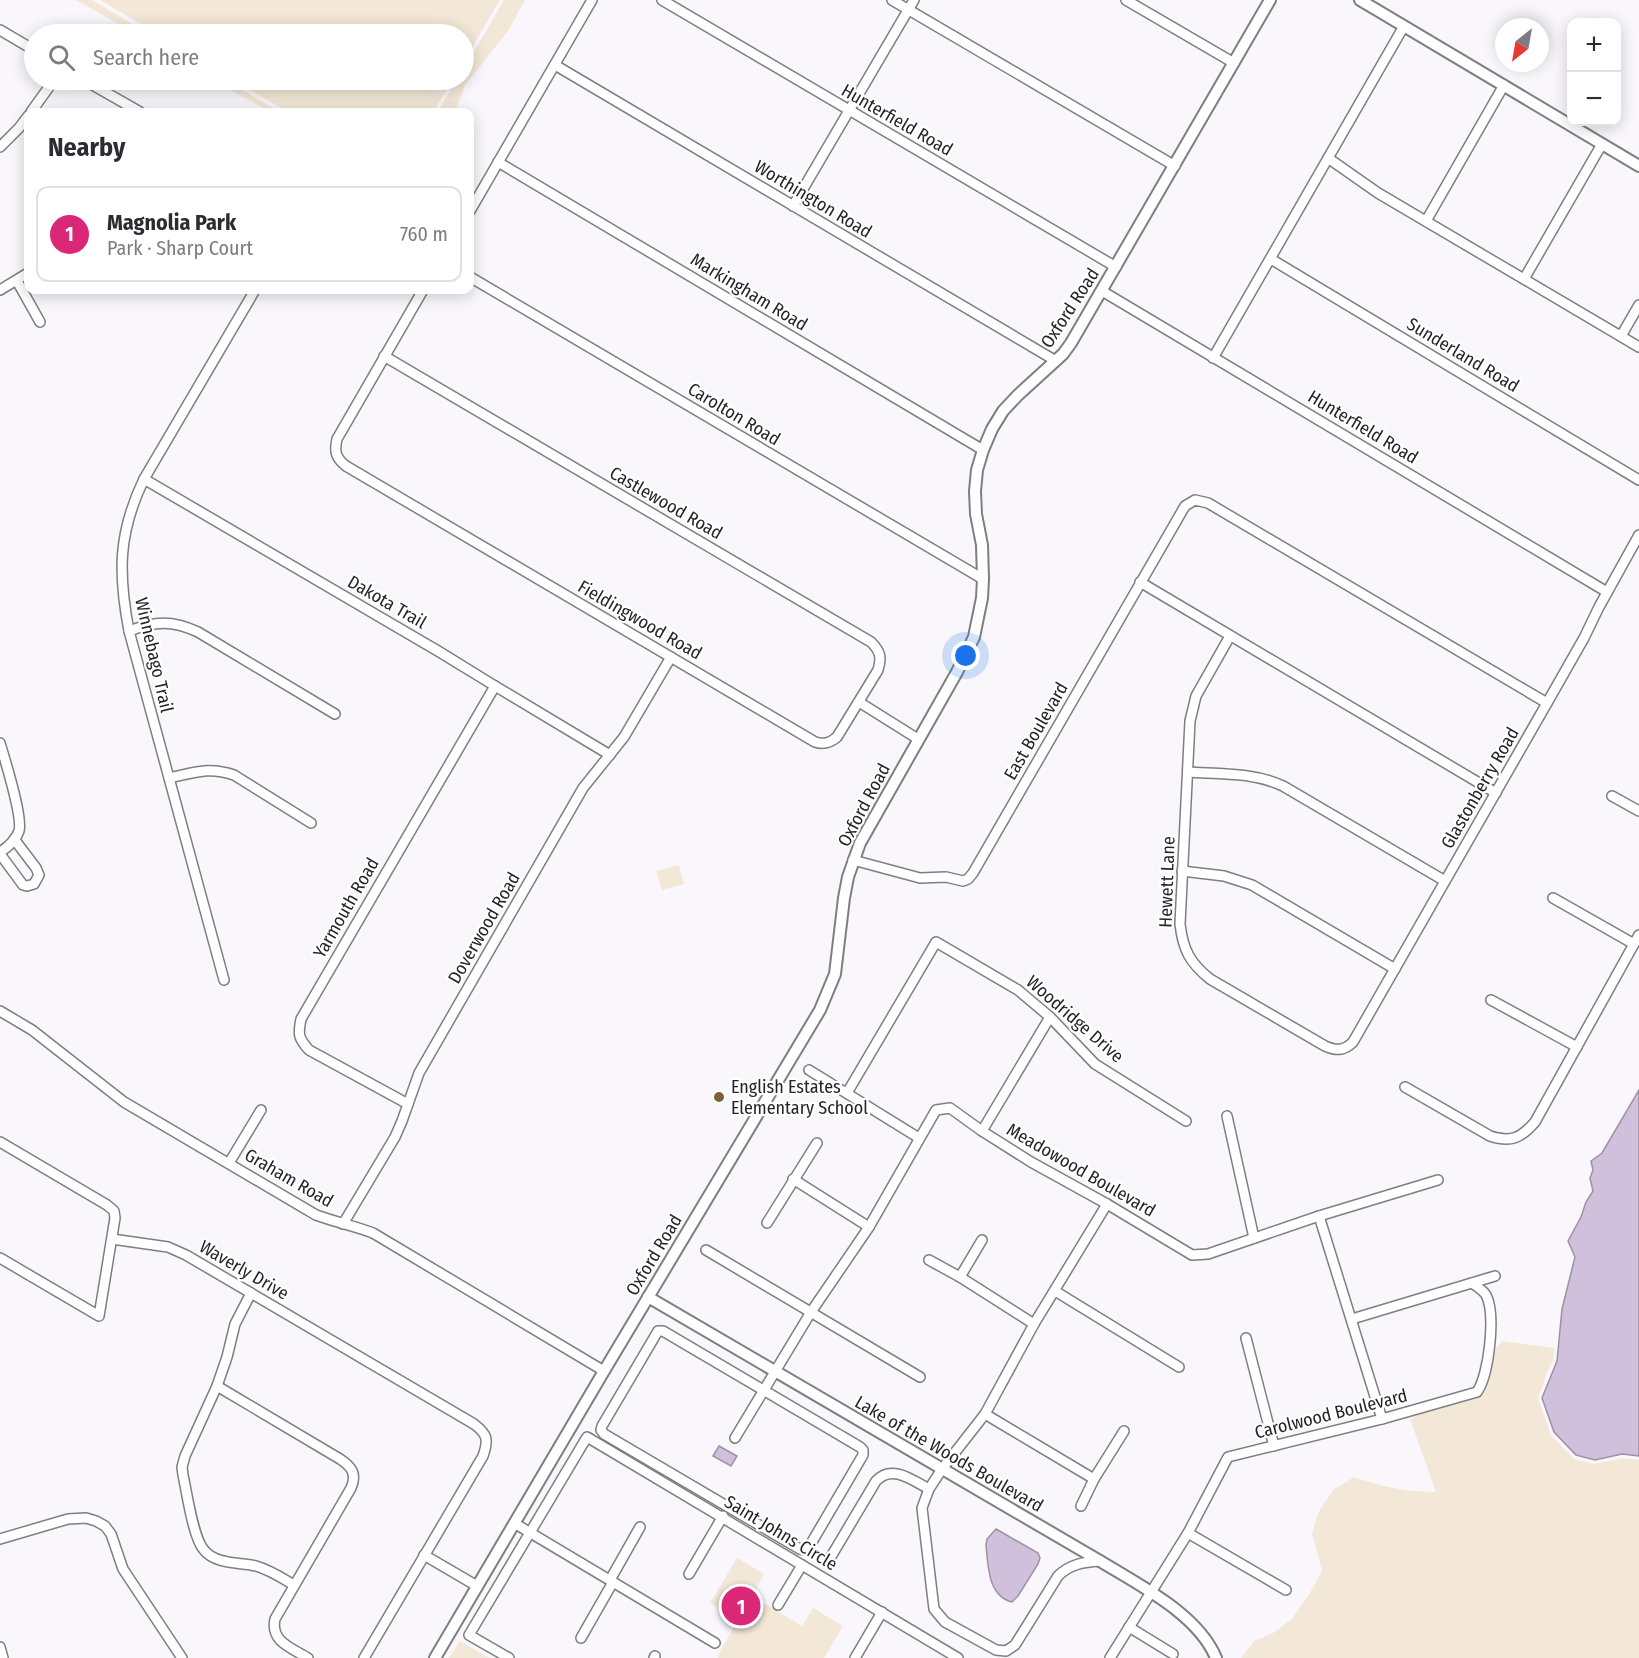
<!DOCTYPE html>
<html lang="en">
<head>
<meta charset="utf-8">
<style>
  :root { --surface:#fff; --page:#f2f2f3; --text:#2b2b33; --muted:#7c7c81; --line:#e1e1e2; --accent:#db2777 }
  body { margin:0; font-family:"Fira Sans Condensed",sans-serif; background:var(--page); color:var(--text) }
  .controls { position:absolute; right:18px; top:18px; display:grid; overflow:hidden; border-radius:12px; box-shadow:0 3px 15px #0003 }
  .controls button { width:54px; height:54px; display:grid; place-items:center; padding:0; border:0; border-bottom:2px solid var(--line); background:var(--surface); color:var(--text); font:30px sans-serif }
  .compass { position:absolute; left:1495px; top:18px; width:54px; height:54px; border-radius:50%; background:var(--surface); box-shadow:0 3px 15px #0003; rotate:211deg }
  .you { position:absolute; left:966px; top:656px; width:21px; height:21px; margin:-15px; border:4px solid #fff; border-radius:50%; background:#1a73e8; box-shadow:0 0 0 9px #1a73e833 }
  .badge { display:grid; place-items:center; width:39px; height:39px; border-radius:50%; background:var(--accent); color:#fff; font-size:20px; font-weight:700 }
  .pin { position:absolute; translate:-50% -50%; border:3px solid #fff; box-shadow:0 2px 6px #0006 }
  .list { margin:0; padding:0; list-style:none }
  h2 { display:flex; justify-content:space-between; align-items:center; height:78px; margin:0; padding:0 24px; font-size:26px }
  h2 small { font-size:20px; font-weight:400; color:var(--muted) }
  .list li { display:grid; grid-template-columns:39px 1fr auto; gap:18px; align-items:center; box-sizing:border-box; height:96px; margin:0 12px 12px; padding:0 12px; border:2px solid var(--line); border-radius:12px }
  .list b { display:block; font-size:22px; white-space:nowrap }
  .list p { margin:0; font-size:20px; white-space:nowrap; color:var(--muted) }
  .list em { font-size:20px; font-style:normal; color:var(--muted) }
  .icon { flex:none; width:33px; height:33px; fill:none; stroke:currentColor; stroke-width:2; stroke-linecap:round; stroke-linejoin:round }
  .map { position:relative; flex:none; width:1639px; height:1658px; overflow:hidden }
  .search { position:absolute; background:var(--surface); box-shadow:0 3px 15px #0003; left:24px; top:24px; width:450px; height:66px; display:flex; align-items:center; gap:15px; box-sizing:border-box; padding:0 21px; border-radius:33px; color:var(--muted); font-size:22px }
  .panel { position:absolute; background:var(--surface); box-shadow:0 3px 15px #0003; left:24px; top:108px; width:450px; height:186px; border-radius:12px }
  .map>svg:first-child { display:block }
  .green { fill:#f3e8d7 }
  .water { fill:#d0c0dc; stroke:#9d92a5; stroke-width:1.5 }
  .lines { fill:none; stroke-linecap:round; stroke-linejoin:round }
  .minor-casing { stroke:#7f7e81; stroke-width:12 }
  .tertiary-casing { stroke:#7f7e81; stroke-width:14 }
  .minor { stroke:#fff; stroke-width:9 }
  .tertiary { stroke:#fff; stroke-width:10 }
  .poi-dot { fill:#7c6233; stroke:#fff; stroke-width:2 }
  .labels { text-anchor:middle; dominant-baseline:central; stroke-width:4.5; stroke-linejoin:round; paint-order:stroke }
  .street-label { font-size:18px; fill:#252526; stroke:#fff }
  .poi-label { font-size:18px; fill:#252526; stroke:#fff; text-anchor:start }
</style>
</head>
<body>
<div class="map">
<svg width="1639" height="1658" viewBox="0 0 1639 1658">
  <rect width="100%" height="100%" fill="#f9f7fb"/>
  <!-- green -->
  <g class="green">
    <path d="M76 0H92L149 34H136Z"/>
    <path d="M100 0H500L464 61V34H158Z"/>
    <path d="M504 0H525L508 31 465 85 455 112H437L457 80H464V69Z"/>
    <path d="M213 80H225L280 112H270Z"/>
    <path d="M233 80H453L433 112H288Z"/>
    <path d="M679 865 684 884 662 890 656 871Z"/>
    <path d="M1502 1341 1555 1348 1553 1361 1545 1376V1380L1538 1398 1551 1435 1574 1459 1594 1464 1622 1458 1639 1460V1658H1241L1254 1641 1273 1633 1292 1619 1313 1588 1322 1570 1312 1534 1318 1513 1333 1490 1354 1477C1383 1487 1406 1492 1436 1492L1410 1419 1421 1413 1480 1395 1487 1382 1494 1351Z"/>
    <path d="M737 1558 764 1574 752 1596 802 1626 813 1608 843 1626 824 1658H718L719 1653 738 1620 710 1603Z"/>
    <path d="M460 1641 489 1658H449Z"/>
  </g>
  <!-- water -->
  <g class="water">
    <path d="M1639 1090V1456L1622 1454 1595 1460 1576 1455 1554 1432 1542 1398 1557 1361 1562 1309 1575 1257 1568 1241 1581 1217 1586 1202 1593 1191 1590 1178 1593 1170 1591 1161 1602 1153Z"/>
    <path d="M719 1446 737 1456 731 1466 713 1456Z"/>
    <path d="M996 1529 1038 1553 1040 1558 1038 1564 1018 1596 1012 1602C988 1596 988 1566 986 1545L987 1539Z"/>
  </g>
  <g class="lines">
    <!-- minor casing -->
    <g class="minor-casing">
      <g id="minor">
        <path d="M662 0 1116 267"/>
        <path d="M892 0 1175 166"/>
        <path d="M1126 0 1234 63"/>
        <path d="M0 30 34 50"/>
        <path d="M555 65 1056 361"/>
        <path d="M84 80 140 112"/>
        <path d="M31 112 54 80"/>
        <path d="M0 147 19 128 28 116"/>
        <path d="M1328 158 1378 193 1639 347"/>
        <path d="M498 162 983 450"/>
        <path d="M793 206 914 0"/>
        <path d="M470 211 592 0"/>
        <path d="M1426 221 1504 85"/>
        <path d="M1271 259 1639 480"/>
        <path d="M470 277 983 579"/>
        <path d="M1524 279 1602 144"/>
        <path d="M17 281 40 322"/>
        <path d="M0 290 28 273"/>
        <path d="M1102 291 1607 592"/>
        <path d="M1621 336 1639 305"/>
        <path d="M384 356 871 642C880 651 882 657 878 670L837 737C830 743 824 745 815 742L346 466C336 458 334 452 337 439L423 290"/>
        <path d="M1213 358 1404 26"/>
        <path d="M144 479 438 651 495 686 610 755"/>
        <path d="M1140 582 1496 793"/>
        <path d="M129 631C155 621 172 620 198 632L335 714"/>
        <path d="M1230 636 1196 696 1190 721 1180 924C1183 950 1190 963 1210 979L1325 1046C1336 1051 1344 1051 1353 1042L1547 703 1584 638 1599 607 1639 535"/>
        <path d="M859 702 918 739"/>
        <path d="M0 743C5 760 23 817 19 831 16 840 8 847 0 852"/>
        <path d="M1188 772C1220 774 1253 772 1283 786L1445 881"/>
        <path d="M169 778C194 773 208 766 234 775L311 823"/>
        <path d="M1612 796 1639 811"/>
        <path d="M0 854 23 885 27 886 34 884 39 875 36 868 14 839"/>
        <path d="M853 860 920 878 946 877 963 881 968 879 973 873 1185 506 1195 500 1208 503 1547 703"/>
        <path d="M1182 871 1224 876 1252 885 1395 969"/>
        <path d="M1553 898 1634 944"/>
        <path d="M224 980 129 631C118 573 118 533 144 479L255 290"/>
        <path d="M1491 1000 1577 1047"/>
        <path d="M0 1011 32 1030 124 1102 316 1215C335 1222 355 1226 373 1233L604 1371"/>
        <path d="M809 1070 919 1138"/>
        <path d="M1405 1087 1490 1136C1511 1143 1521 1138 1535 1122L1639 935"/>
        <path d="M847 1093 936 942 1018 990 1050 1017 1095 1064 1186 1121"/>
        <path d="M408 1104 309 1050C298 1038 298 1034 301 1019L495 686"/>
        <path d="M1227 1116 1254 1238"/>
        <path d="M982 1131 1050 1017"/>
        <path d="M0 1142 107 1205 114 1211 115 1218 99 1316 0 1258"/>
        <path d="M229 1163 261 1110"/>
        <path d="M793 1179 869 1227"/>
        <path d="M1319 1216 1382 1419"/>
        <path d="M767 1223 817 1143"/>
        <path d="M343 1224 395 1137 402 1121 419 1073 583 788 624 737 671 657"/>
        <path d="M112 1239 168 1247 186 1255 474 1424C487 1434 489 1439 483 1456L364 1658"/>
        <path d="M706 1250 920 1377"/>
        <path d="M929 1260 960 1277 1034 1324"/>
        <path d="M960 1277 982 1240"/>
        <path d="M1055 1291 1179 1367"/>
        <path d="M251 1293 235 1324 227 1357 217 1386 185 1456 182 1467 183 1475C187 1493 193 1538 204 1550 216 1565 240 1562 256 1566 270 1570 282 1578 294 1585"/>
        <path d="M1352 1319 1495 1276"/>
        <path d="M658 1331H663L860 1447 863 1450V1455L809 1547 805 1550 800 1549 604 1434 601 1430 602 1426Z"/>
        <path d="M1246 1338 1274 1446"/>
        <path d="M217 1386 340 1459C352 1467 357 1474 351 1488L275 1619C270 1642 292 1648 308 1658"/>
        <path d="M985 1414 1094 1479"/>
        <path d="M735 1438 811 1312 869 1227 936 1110 950 1108 982 1131 1031 1162 1107 1204 1192 1255 1208 1254 1319 1216 1438 1180"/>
        <path d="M1081 1506 1094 1479 1124 1431"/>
        <path d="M514 1523 715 1643"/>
        <path d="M1188 1533 1286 1590"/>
        <path d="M0 1539 68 1519 86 1518 96 1521 105 1526 111 1534 123 1569 182 1658"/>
        <path d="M424 1555 477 1586"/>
        <path d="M829 1560 876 1481C892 1464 912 1480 929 1489"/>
        <path d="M1100 1561C1084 1562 1070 1564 1058 1576L1015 1645 1006 1651 996 1650 945 1622 934 1609 922 1508 929 1489 942 1469 985 1414 1034 1324 1107 1204"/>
        <path d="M689 1574 723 1516"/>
        <path d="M610 1580 640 1527"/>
        <path d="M778 1605 802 1565"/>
        <path d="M1129 1627 1173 1654"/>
        <path d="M581 1638 613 1582"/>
        <path d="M0 1647 3 1658"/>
        <path d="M509 1658 469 1635 587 1437 958 1658"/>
        <path d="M654 1658 655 1656"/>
        <path d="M855 1658 882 1612"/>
        <path d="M1110 1658 1188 1533 1228 1457 1382 1419 1477 1392C1489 1375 1496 1314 1486 1295 1483 1290 1476 1286 1472 1283"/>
      </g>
    </g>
    <!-- tertiary casing -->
    <g class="tertiary-casing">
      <g id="tertiary">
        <path d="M1360 0 1639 166"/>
        <path d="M648 1297 1100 1561C1139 1585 1198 1614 1216 1658"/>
        <path d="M435 1658 604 1371 820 1010 835 974 844 898 848 877 860 843 957 672 974 637 982 598 983 579 982 545 976 514 975 491 977 470 983 450 992 429 1003 411 1018 395 1063 354 1071 343 1270 0"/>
      </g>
    </g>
    <!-- minor -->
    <use href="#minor" class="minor"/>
    <!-- tertiary -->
    <use href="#tertiary" class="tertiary"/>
  </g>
  <!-- markers -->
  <circle class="poi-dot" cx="719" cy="1097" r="6"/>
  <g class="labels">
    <!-- street labels -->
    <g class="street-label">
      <text transform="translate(897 120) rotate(30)">Hunterfield Road</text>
      <text transform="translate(813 199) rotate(31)">Worthington Road</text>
      <text transform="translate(749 292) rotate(31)">Markingham Road</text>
      <text transform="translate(1070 308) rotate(-57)">Oxford Road</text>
      <text transform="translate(1463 355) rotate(31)">Sunderland Road</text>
      <text transform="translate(734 414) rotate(31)">Carolton Road</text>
      <text transform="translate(1363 427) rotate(31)">Hunterfield Road</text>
      <text transform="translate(666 503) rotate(30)">Castlewood Road</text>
      <text transform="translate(387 602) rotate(30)">Dakota Trail</text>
      <text transform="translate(640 620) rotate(30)">Fieldingwood Road</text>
      <text transform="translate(154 655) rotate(77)">Winnebago Trail</text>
      <text transform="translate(1036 731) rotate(-60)">East Boulevard</text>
      <text transform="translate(1480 788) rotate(-60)">Glastonberry Road</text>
      <text transform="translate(864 805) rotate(-62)">Oxford Road</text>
      <text transform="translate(1167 882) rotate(-88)">Hewett Lane</text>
      <text transform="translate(346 908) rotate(-60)">Yarmouth Road</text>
      <text transform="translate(484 928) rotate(-60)">Doverwood Road</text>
      <text transform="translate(1075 1019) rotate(41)">Woodridge Drive</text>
      <text transform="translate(1081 1170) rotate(30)">Meadowood Boulevard</text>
      <text transform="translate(289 1178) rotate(30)">Graham Road</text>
      <text transform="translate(654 1255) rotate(-59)">Oxford Road</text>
      <text transform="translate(244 1270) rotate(30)">Waverly Drive</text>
      <text transform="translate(1331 1414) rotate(-14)">Carolwood Boulevard</text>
      <text transform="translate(949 1454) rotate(30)">Lake of the Woods Boulevard</text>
      <text transform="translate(781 1533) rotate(31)">Saint Johns Circle</text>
    </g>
    <!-- poi labels -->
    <g class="poi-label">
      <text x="731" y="1087">English Estates<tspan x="731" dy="21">Elementary School</tspan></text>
    </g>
  </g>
</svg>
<div class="controls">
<button>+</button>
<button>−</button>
</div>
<svg class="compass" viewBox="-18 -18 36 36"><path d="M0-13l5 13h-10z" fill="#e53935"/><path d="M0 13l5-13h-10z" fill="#7c7c81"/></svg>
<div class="you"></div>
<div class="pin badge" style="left:741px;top:1606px">1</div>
<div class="search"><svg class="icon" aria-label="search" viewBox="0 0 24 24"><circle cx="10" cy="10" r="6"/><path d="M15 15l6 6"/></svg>Search here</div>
<section class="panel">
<h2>Nearby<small></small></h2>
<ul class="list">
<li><span class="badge">1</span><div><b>Magnolia Park</b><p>Park · Sharp Court</p></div><em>760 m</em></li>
</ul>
</section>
</div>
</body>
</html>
